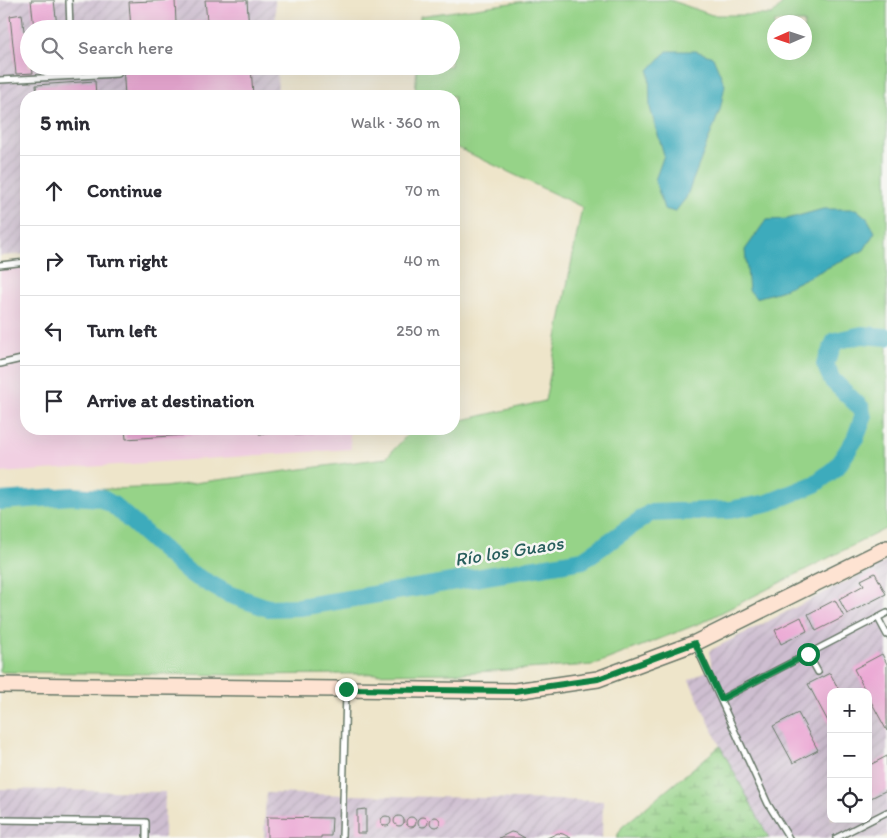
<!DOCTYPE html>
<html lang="en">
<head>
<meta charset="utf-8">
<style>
  :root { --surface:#fff; --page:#f2f2f3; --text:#2b2b33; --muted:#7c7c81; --line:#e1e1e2 }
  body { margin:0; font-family:Itim,sans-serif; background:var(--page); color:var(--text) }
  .controls { position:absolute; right:15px; bottom:15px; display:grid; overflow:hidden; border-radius:10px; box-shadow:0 5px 20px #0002 }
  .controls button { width:45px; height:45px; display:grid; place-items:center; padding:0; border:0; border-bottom:1px solid var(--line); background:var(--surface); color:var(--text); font:25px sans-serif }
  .compass { position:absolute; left:767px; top:15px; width:45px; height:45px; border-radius:50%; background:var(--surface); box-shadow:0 5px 20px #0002; rotate:267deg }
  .stop { position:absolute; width:15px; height:15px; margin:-11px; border:4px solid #0b8043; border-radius:50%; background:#fff }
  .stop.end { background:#0b8043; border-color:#fff; box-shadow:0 1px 5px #0008 }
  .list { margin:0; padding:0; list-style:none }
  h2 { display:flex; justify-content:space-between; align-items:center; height:65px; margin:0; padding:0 20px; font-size:21px }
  h2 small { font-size:16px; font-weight:400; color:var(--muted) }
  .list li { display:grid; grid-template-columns:32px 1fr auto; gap:15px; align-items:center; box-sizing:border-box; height:70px; padding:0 20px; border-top:1px solid var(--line) }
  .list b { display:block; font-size:19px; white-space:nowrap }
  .list em { font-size:16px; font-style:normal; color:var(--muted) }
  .icon { flex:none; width:28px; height:28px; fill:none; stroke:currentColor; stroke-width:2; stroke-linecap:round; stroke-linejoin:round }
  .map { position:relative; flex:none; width:887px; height:838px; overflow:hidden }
  .search { position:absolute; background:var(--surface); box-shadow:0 5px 20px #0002; left:20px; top:20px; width:440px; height:55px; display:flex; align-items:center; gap:12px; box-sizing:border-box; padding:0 18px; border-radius:28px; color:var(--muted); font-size:19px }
  .panel { position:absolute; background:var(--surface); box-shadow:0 5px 20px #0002; left:20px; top:90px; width:440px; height:345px; border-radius:20px }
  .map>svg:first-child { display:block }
  .built { fill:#f1d0e2 }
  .industrial { fill:url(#industrial-furrows); fill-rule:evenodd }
  .green { fill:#96d388; stroke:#5a885e; fill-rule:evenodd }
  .wetland { fill:url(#wetland-marsh); stroke:#5a885e }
  .water { fill:#3eabbc; stroke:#2e7478 }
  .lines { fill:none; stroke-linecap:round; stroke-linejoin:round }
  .river { stroke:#3eabbc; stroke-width:18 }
  .building { fill:#ecaad5 }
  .lane-casing { stroke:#677868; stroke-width:8 }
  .secondary-casing { stroke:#677868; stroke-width:18 }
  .lane { stroke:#fff; stroke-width:5 }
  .secondary { stroke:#fee3d2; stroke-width:15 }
  .route { stroke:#0b8043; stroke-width:6 }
  .labels { text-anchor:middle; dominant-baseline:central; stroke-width:5; stroke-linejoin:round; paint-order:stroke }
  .water-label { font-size:19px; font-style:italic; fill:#285e5d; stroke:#f6f6f2 }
</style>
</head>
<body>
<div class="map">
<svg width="887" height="838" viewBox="0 0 887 838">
  <defs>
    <pattern id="industrial-furrows" width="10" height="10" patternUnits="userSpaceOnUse" patternTransform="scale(1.25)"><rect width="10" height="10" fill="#cebed0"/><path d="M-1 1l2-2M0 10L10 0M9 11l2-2" fill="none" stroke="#b0a4b3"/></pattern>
    <pattern id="wetland-marsh" width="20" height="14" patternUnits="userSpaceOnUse" patternTransform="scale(1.25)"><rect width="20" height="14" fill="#96d388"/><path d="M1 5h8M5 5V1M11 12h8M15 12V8" fill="none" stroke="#7aac70"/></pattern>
  </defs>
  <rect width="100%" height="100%" fill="#f6f6f2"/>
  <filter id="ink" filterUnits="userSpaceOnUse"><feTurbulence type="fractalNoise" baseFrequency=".02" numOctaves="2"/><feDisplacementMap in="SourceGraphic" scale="10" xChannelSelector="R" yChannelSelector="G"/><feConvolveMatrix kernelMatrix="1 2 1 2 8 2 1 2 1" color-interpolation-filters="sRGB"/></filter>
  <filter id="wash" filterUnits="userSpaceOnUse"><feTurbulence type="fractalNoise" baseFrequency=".0096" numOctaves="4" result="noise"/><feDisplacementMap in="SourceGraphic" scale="20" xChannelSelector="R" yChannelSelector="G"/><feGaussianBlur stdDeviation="1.12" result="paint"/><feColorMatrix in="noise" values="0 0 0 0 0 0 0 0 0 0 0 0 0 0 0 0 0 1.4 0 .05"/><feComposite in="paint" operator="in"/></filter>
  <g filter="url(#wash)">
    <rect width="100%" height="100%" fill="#eee5ca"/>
    <!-- built -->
    <path class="built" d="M26 265V429H349L351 449 0 473V266Z"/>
    <!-- industrial -->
    <g class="industrial">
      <path d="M0 0H275L276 29H29V66H277L278 96H26V254L0 256Z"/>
      <path d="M887 561V835L880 838H769L720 746 689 680 712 668 709 651ZM831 692H868V819H831Z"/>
      <path d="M0 789 165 792 164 838H0Z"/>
      <path d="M266 793 603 801 602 838H264Z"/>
    </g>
    <!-- green -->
    <path class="green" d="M532 0H670L712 15H772L786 0H887V528L703 622 593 665 458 673 238 675 0 672V493L164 487 386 458 411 431 423 429H454V422L545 401 582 207 454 146V96H415L417 66H451V29H420V16ZM774 22H804V52H774Z"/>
    <!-- wetland -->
    <path class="wetland" d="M720 746 769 838H616L622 827Z"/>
    <!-- water -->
    <g class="water">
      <path d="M667 51H696L713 57 725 85 720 110 686 198 675 212 664 209 655 180 664 155 650 108 649 70Z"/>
      <path d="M823 209H856L867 218 875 232 864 250 780 291 756 298 749 290 745 250 766 220 787 219Z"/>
    </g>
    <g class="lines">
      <!-- river -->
      <path class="river" d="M0 501 73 496 101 498 113 505 188 572 228 594 268 608 300 607 583 560 650 513 729 510 768 503 815 484 837 467 855 439 863 418 861 408 832 380 825 364 835 341 862 335 887 337"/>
    </g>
    <g id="blocks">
      <!-- building -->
      <g class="building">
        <path d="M31 0H54L57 26 51 27V29H34Z"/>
        <path d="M175 0 176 23 207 21 205 0H247L249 29H131L129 2Z"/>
        <path d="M22 14 24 31 29 30V66H32L33 73 16 74 10 16Z"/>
        <path d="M123 66H251L253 96H213V94L180 96H125Z"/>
        <path d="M95 81 96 96H37L36 85Z"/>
        <path d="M125 429H200V434L126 439Z"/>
        <path d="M259 429H280V433L259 434Z"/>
        <path d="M294 429H313L314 434 295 435Z"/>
        <path d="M875 573 886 594 847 614 839 599 864 585 861 580Z"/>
        <path d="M835 600 844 617 816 631 808 614Z"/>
        <path d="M801 617 807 631 781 644 775 630Z"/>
        <path d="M882 654 887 664V731L868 696V692H866L854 669Z"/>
        <path d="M830 673 840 692H831V727L808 684Z"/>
        <path d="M798 713 818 750 793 763 773 726Z"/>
        <path d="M887 756V790L869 799 868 766Z"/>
        <path d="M366 809V833H357V810Z"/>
        <circle cx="399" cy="821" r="5"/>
        <circle cx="386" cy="821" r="5"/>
        <circle cx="435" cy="822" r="5"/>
        <circle cx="411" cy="822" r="5"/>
        <circle cx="423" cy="822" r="5"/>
        <path d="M267 817 332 818 331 836H321V838H267Z"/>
        <path d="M511 832 516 833 525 838H499Z"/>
        <path d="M558 833 563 834 571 838H547Z"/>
      </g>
    </g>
  </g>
  <g filter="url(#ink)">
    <use href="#blocks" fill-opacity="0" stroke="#677868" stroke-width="1"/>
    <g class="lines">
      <!-- lane casing -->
      <g class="lane-casing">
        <g id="lane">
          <path d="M69 0 70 29"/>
          <path d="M71 66V76"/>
          <path d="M0 80 118 74"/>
          <path d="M0 265 26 262"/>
          <path d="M0 364 26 358"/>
          <path d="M878 618 887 635"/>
          <path d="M695 644 768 804 789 838"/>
          <path d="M808 654 818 672"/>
          <path d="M721 699 887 613"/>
          <path d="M0 820 146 822V838"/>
          <path d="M342 838 346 692"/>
          <path d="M836 838 887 812"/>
        </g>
      </g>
      <!-- secondary casing -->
      <g class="secondary-casing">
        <path id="secondary" d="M0 685 515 691 598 679 695 643 887 548"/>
      </g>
      <!-- lane -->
      <use href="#lane" class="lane"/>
      <!-- secondary -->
      <use href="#secondary" class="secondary"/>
    </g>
  </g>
  <g class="lines" filter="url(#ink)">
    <!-- route -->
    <path class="route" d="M346 689 515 691 598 679 695 643 721 699 808 654"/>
  </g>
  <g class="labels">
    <!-- water labels -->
    <g class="water-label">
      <text transform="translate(509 551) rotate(-9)">Río los Guaos</text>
    </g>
  </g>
</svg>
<div class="controls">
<button>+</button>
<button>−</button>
<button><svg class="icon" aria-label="locate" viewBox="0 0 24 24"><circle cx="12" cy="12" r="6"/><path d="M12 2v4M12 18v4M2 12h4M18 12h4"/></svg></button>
</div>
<svg class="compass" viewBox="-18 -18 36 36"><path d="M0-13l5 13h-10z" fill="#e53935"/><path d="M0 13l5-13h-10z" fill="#7c7c81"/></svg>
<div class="stop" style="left:808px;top:654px"></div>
<div class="stop end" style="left:346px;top:689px"></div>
<div class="search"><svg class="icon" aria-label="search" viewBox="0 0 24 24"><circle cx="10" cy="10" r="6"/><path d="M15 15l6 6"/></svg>Search here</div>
<section class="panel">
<h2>5 min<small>Walk · 360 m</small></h2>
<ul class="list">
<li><svg class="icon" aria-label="ahead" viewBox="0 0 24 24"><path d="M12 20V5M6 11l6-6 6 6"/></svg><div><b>Continue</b></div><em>70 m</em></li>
<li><svg class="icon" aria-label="right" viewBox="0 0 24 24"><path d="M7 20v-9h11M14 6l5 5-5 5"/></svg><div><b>Turn right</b></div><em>40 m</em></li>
<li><svg class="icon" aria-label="left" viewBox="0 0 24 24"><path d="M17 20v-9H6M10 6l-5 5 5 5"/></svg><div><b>Turn left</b></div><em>250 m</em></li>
<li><svg class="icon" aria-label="arrive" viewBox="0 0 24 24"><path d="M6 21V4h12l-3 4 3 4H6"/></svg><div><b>Arrive at destination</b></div></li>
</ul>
</section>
</div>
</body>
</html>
